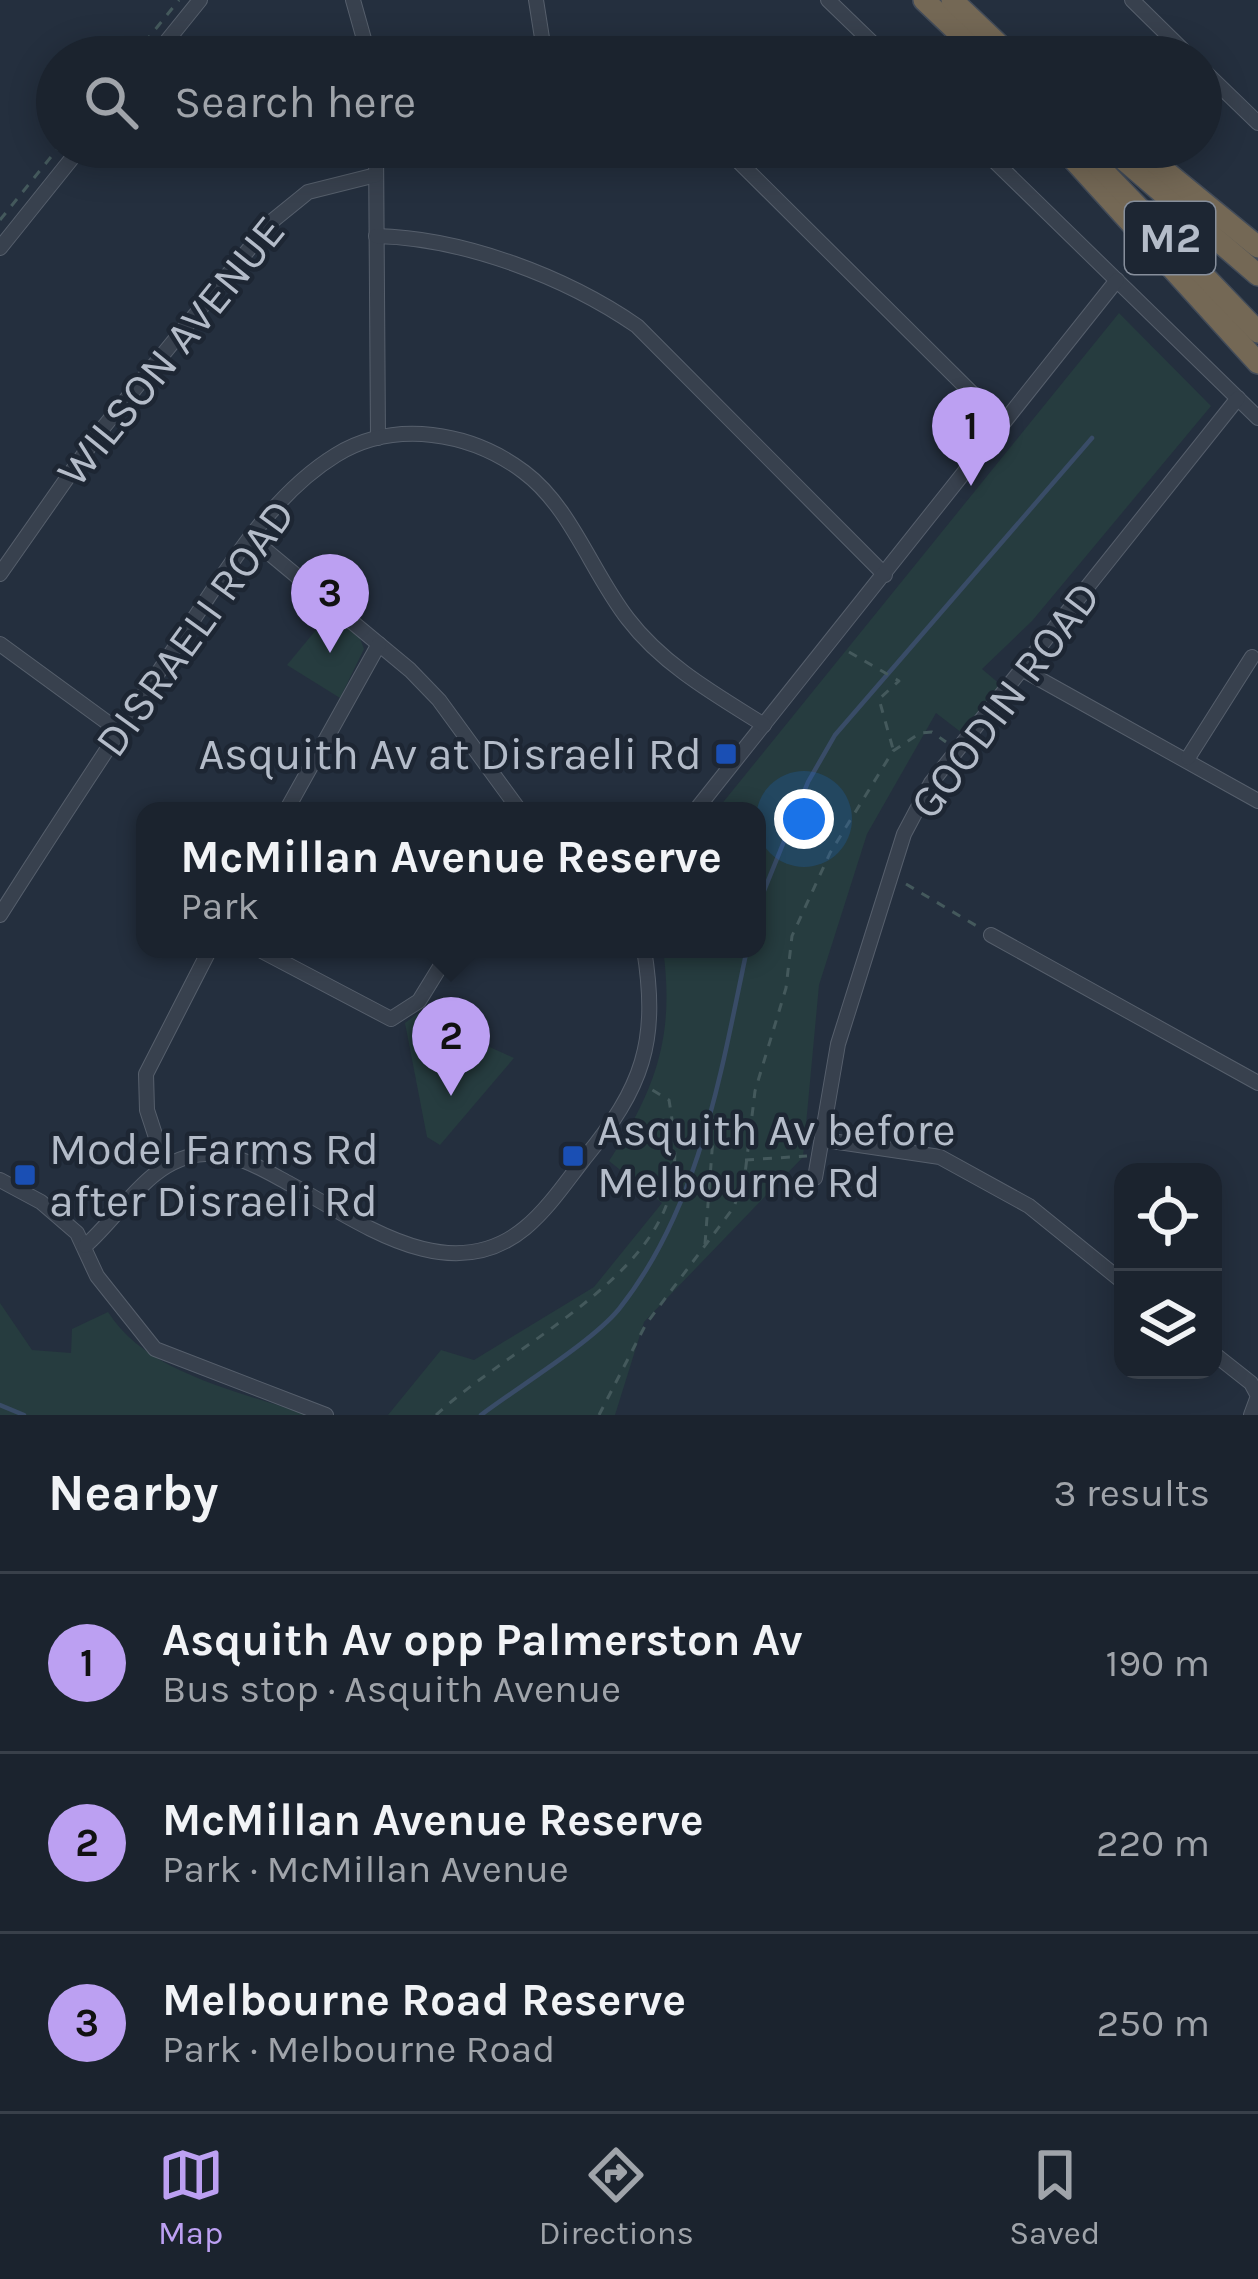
<!DOCTYPE html>
<html lang="en">
<head>
<meta charset="utf-8">
<style>
  :root { --surface:#1b232e; --page:#242b36; --text:#f1f3f6; --muted:#a0a4aa; --line:#39404a; --accent:#bca0f2 }
  body { margin:0; font-family:Karla,sans-serif; background:var(--page); color:var(--text) }
  .controls { position:absolute; right:36px; bottom:36px; display:grid; overflow:hidden; border-radius:24px; box-shadow:0 6px 30px #0003 }
  .controls button { width:108px; height:108px; display:grid; place-items:center; padding:0; border:0; border-bottom:3px solid var(--line); background:var(--surface); color:var(--text); font:60px sans-serif }
  .you { position:absolute; left:804px; top:819px; width:42px; height:42px; margin:-30px; border:9px solid #fff; border-radius:50%; background:#1a73e8; box-shadow:0 0 0 18px #1a73e833 }
  .badge { display:grid; place-items:center; width:78px; height:78px; border-radius:50%; background:var(--accent); color:#111; font-size:39px; font-weight:700 }
  .pin { position:absolute; translate:-50% -99px; filter:drop-shadow(0 3px 6px #0008) }
  .pin::after { content:''; position:absolute; top:63px; width:42px; height:36px; background:inherit; clip-path:polygon(0 0,100% 0,50% 100%) }
  .popup { position:absolute; left:136px; top:802px; width:630px; height:156px; box-sizing:border-box; display:grid; place-content:center; border-radius:24px; background:var(--surface); filter:drop-shadow(0 3px 9px #0005); font-size:39px; white-space:nowrap; color:var(--muted) }
  .popup b { font-size:45px; color:var(--text) }
  .popup::after { content:''; position:absolute; left:50%; top:100%; margin-left:-24px; border:24px solid transparent; border-top-color:var(--surface) }
  .list { margin:0; padding:0; list-style:none }
  h2 { display:flex; justify-content:space-between; align-items:center; height:156px; margin:0; padding:0 48px; font-size:51px }
  h2 small { font-size:39px; font-weight:400; color:var(--muted) }
  .list li { display:grid; grid-template-columns:78px 1fr auto; gap:36px; align-items:center; box-sizing:border-box; height:180px; padding:0 48px; border-top:3px solid var(--line) }
  .list b { display:block; font-size:45px; white-space:nowrap }
  .list p { margin:0; font-size:39px; white-space:nowrap; color:var(--muted) }
  .list em { font-size:39px; font-style:normal; color:var(--muted) }
  .icon { flex:none; width:66px; height:66px; fill:none; stroke:currentColor; stroke-width:2; stroke-linecap:round; stroke-linejoin:round }
  .map { position:relative; flex:none; width:1258px; height:1415px; overflow:hidden }
  .search { position:absolute; background:var(--surface); box-shadow:0 6px 30px #0003; left:36px; right:36px; top:36px; height:132px; display:flex; align-items:center; gap:30px; box-sizing:border-box; padding:0 42px; border-radius:66px; color:var(--muted); font-size:45px }
  .sheet { height:696px; background:var(--surface) }
  nav { display:flex; justify-content:space-around; align-items:center; box-sizing:border-box; height:168px; border-top:3px solid var(--line); background:var(--surface); font-size:33px; color:var(--muted) }
  nav a { display:grid; justify-items:center; gap:6px }
  nav .on { color:var(--accent) }
  .map>svg:first-child { display:block }
  .green { fill:#263c3f }
  .lines { fill:none; stroke-linecap:round; stroke-linejoin:round }
  .stream { stroke:#394c67; stroke-width:4.5 }
  .minor-casing { stroke:#565f6c; stroke-width:16 }
  .highway-casing { stroke:#434c59; stroke-width:24 }
  .path { stroke:#44595c; stroke-width:3; stroke-dasharray:9 9; stroke-linecap:butt }
  .minor { stroke:#38414e; stroke-width:14 }
  .highway { stroke:#746855; stroke-width:21 }
  .transit-dot { fill:#1a4fb4; stroke:#1d2633; stroke-width:4.5 }
  .labels { text-anchor:middle; dominant-baseline:central; stroke-width:9; stroke-linejoin:round; paint-order:stroke }
  .shield { fill:#1d2633; stroke:#878f9c; stroke-width:3 }
  .shield-label { font-size:42px; font-weight:bold; fill:#b4bcc9 }
  .street-label { font-size:45px; fill:#b4bcc9; stroke:#1d2633 }
  .poi-label { font-size:45px; fill:#b4bcc9; stroke:#1d2633; text-anchor:start }
</style>
</head>
<body>
<div class="map">
<svg width="1258" height="1415" viewBox="0 0 1258 1415">
  <rect width="100%" height="100%" fill="#242f3e"/>
  <!-- green -->
  <g class="green">
    <path d="M1119 313 1211 406 1032 621 982 669 1001 685 962 733 936 713 867 834 819 985 803 1157 644 1322 615 1415H388L441 1350 474 1360 594 1287 662 1203 609 1161C656 1089 675 1036 663 949H757V811H716Z"/>
    <path d="M330 613 359 636 364 649 340 698 287 665Z"/>
    <path d="M417 1014 514 1058 440 1145 427 1137 405 1023Z"/>
    <path d="M0 1303 32 1350 71 1353 72 1329 108 1312C147 1374 240 1391 307 1415H0Z"/>
  </g>
  <g class="lines">
    <!-- stream -->
    <g class="stream">
      <path d="M757 908 808 782 835 735 1092 438"/>
      <path d="M0 1405 24 1415"/>
      <path d="M481 1415C518 1387 592 1342 619 1309 700 1207 721 1072 747 949"/>
    </g>
    <!-- minor casing -->
    <g class="minor-casing">
      <g id="minor">
        <path d="M353 0 369 57"/>
        <path d="M536 0 545 57"/>
        <path d="M828 0 887 57"/>
        <path d="M1132 0 1190 57"/>
        <path d="M154 57 200 0"/>
        <path d="M1201 68 1258 123"/>
        <path d="M376 147 378 438"/>
        <path d="M724 147 1002 423"/>
        <path d="M980 147 1258 418"/>
        <path d="M376 236C464 238 566 277 637 326L885 575"/>
        <path d="M0 248 81 147"/>
        <path d="M251 538 410 670 439 700 520 811"/>
        <path d="M0 574 98 434 271 222 308 192 376 175"/>
        <path d="M0 644 119 731"/>
        <path d="M1025 671 1258 801"/>
        <path d="M1188 758 1252 657"/>
        <path d="M286 811 379 644"/>
        <path d="M695 811 1117 280"/>
        <path d="M0 915C57 825 115 737 174 649 219 582 266 498 336 455 395 419 471 432 524 472 571 507 592 573 628 619 663 665 716 695 764 725"/>
        <path d="M991 935 1258 1083"/>
        <path d="M258 949 391 1019 419 1001 451 949"/>
        <path d="M825 1140 940 1157 1029 1206 1123 1282"/>
        <path d="M165 1165 147 1110 146 1074 210 949"/>
        <path d="M815 1178 838 1044 904 834 931 783 1238 398"/>
        <path d="M0 1180 41 1202 77 1233 97 1276 155 1349 326 1415"/>
        <path d="M85 1246C123 1213 150 1157 205 1154 236 1152 264 1170 290 1184 359 1221 449 1291 525 1228 548 1209 566 1182 584 1159 643 1087 659 1042 644 949"/>
        <path d="M1213 1353 1251 1383 1258 1396 1251 1415"/>
      </g>
    </g>
    <!-- highway casing -->
    <g class="highway-casing">
      <g id="highway">
        <path d="M924 0 984 57"/>
        <path d="M952 0 1012 57"/>
        <path d="M1062 147 1258 363"/>
        <path d="M1109 147 1258 275"/>
        <path d="M1136 147 1258 247"/>
        <path d="M1088 155 1258 332"/>
      </g>
    </g>
    <!-- path -->
    <g class="path">
      <path d="M133 57 179 0"/>
      <path d="M0 220 59 147"/>
      <path d="M849 652 899 681 879 699 893 749"/>
      <path d="M906 884 980 928"/>
      <path d="M745 1160 807 1156"/>
      <path d="M705 1244 713 1138"/>
      <path d="M436 1415C503 1353 628 1294 664 1211 680 1175 675 1136 669 1100L649 1088"/>
      <path d="M599 1415 646 1324 734 1207 745 1174 755 1091 786 988 792 936 830 853 893 751 920 733 932 732 946 742"/>
    </g>
    <!-- minor -->
    <use href="#minor" class="minor"/>
    <!-- highway -->
    <use href="#highway" class="highway"/>
  </g>
  <!-- markers -->
  <g class="transit-dot">
    <rect x="714" y="742" width="24" height="24" rx="6"/>
    <rect x="561" y="1144" width="24" height="24" rx="6"/>
    <rect x="13" y="1163" width="24" height="24" rx="6"/>
  </g>
  <g class="labels">
    <!-- shield labels -->
    <rect class="shield" x="1125" y="202" width="90" height="72" rx="9"/>
    <g class="shield-label">
      <text x="1170" y="238">M2</text>
    </g>
    <!-- street labels -->
    <g class="street-label">
      <text transform="translate(171 351) rotate(-51)">WILSON AVENUE</text>
      <text transform="translate(195 628) rotate(-54)">DISRAELI ROAD</text>
      <text transform="translate(1005 700) rotate(-53)">GOODIN ROAD</text>
    </g>
    <!-- poi labels -->
    <g class="poi-label">
      <text x="702" y="754" text-anchor="end">Asquith Av at Disraeli Rd</text>
      <text x="597" y="1130">Asquith Av before<tspan x="597" dy="52">Melbourne Rd</tspan></text>
      <text x="49" y="1149">Model Farms Rd<tspan x="49" dy="52">after Disraeli Rd</tspan></text>
    </g>
  </g>
</svg>
<div class="controls">
<button><svg class="icon" aria-label="locate" viewBox="0 0 24 24"><circle cx="12" cy="12" r="6"/><path d="M12 2v4M12 18v4M2 12h4M18 12h4"/></svg></button>
<button><svg class="icon" aria-label="layers" viewBox="0 0 24 24"><path d="M12 4l9 5-9 5-9-5zM3 14l9 5 9-5"/></svg></button>
</div>
<div class="you"></div>
<div class="pin badge" style="left:971px;top:486px">1</div>
<div class="pin badge" style="left:451px;top:1096px">2</div>
<div class="popup"><b>McMillan Avenue Reserve</b>Park</div>
<div class="pin badge" style="left:330px;top:653px">3</div>
<div class="search"><svg class="icon" aria-label="search" viewBox="0 0 24 24"><circle cx="10" cy="10" r="6"/><path d="M15 15l6 6"/></svg>Search here</div>
</div>
<section class="sheet">
<h2>Nearby<small>3 results</small></h2>
<ul class="list">
<li><span class="badge">1</span><div><b>Asquith Av opp Palmerston Av</b><p>Bus stop · Asquith Avenue</p></div><em>190 m</em></li>
<li><span class="badge">2</span><div><b>McMillan Avenue Reserve</b><p>Park · McMillan Avenue</p></div><em>220 m</em></li>
<li><span class="badge">3</span><div><b>Melbourne Road Reserve</b><p>Park · Melbourne Road</p></div><em>250 m</em></li>
</ul>
</section>
<nav>
<a class="on"><svg class="icon" aria-label="map" viewBox="0 0 24 24"><path d="M3 6l6-2 6 2 6-2v14l-6 2-6-2-6 2zM9 4v14M15 6v14"/></svg>Map</a>
<a><svg class="icon" aria-label="directions" viewBox="0 0 24 24"><path d="M12 3l9 9-9 9-9-9zM9 14v-3h6M13 9l2 2-2 2"/></svg>Directions</a>
<a><svg class="icon" aria-label="saved" viewBox="0 0 24 24"><path d="M7 4h10v16l-5-4-5 4z"/></svg>Saved</a>
</nav>
</body>
</html>
